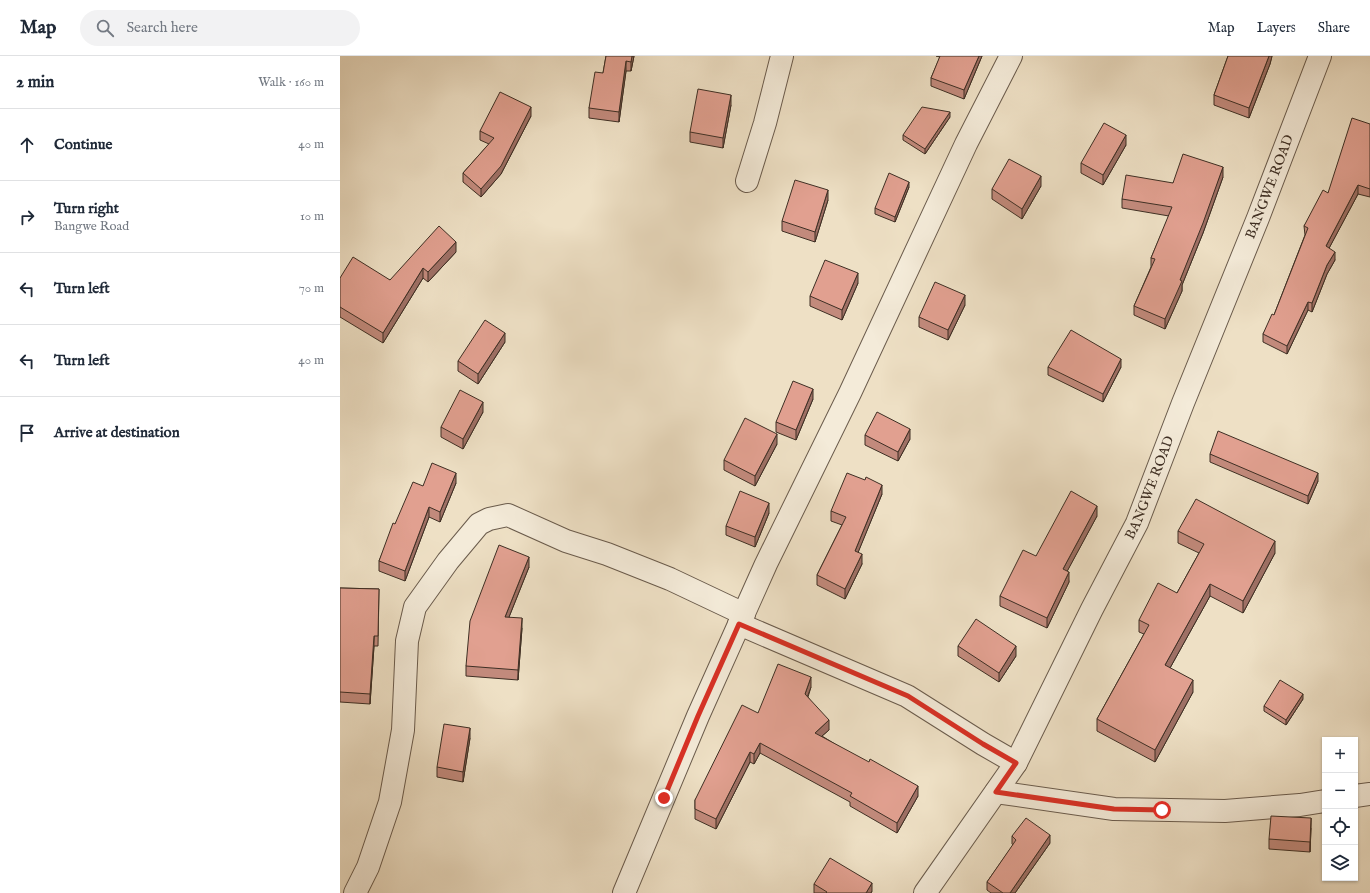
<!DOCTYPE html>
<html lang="en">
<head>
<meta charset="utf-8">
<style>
  :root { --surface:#fff; --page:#f2f2f3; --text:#1f2937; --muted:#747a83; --line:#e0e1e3 }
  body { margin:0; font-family:"IM FELL English",serif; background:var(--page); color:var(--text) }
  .controls { position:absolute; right:12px; bottom:12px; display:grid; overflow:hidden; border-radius:0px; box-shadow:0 1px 3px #0004 }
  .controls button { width:36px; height:36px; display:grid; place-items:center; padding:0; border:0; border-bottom:1px solid var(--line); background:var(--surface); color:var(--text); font:20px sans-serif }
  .stop { position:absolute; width:12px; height:12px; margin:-9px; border:3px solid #d93025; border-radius:50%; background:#fff }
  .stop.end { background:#d93025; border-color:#fff; box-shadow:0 1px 4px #0008 }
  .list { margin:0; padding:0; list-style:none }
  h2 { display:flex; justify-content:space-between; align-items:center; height:52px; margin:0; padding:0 16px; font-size:17px }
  h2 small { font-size:13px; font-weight:400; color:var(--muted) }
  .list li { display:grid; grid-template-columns:26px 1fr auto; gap:12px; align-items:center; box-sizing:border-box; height:72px; padding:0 16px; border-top:1px solid var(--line) }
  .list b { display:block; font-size:15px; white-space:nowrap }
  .list p { margin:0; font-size:13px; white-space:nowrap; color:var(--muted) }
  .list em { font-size:13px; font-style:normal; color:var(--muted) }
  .icon { flex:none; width:22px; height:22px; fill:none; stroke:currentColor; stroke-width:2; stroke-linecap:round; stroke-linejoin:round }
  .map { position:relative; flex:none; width:1030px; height:837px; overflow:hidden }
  header { display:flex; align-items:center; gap:24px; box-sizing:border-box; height:56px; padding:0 20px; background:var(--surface); border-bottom:1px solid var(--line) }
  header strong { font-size:19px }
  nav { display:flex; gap:22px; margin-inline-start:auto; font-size:14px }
  .search { width:280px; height:36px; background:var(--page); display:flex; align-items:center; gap:10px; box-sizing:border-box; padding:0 14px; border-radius:22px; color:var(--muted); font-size:15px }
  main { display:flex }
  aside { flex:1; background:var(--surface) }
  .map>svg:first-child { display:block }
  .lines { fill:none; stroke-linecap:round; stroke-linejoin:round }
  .minor-casing { stroke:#6a5b4c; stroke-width:24 }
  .minor { stroke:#f4ebd9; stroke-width:22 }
  .wall { fill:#c28a7c; stroke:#3e2f24 }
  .shaded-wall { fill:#9e7065; stroke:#3e2f24 }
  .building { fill:#e1a090; stroke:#3e2f24 }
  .route { stroke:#d93025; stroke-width:5 }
  .labels { text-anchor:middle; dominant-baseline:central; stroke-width:3; stroke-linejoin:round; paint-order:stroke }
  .street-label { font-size:14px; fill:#3e2f24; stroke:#f4ebd9 }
</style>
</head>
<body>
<header>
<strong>Map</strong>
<div class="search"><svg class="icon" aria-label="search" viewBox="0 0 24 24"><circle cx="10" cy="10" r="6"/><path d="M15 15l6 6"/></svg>Search here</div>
<nav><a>Map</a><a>Layers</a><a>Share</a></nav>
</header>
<main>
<aside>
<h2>2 min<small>Walk · 160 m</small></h2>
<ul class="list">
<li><svg class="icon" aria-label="ahead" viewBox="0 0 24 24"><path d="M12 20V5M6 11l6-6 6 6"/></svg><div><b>Continue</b></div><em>40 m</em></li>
<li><svg class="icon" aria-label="right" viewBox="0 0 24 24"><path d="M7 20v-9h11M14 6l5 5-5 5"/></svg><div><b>Turn right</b><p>Bangwe Road</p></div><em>10 m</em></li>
<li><svg class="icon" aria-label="left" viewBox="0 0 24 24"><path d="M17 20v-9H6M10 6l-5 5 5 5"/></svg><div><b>Turn left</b></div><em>70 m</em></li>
<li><svg class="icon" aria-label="left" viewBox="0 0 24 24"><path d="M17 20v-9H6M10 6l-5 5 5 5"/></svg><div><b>Turn left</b></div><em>40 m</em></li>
<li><svg class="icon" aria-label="arrive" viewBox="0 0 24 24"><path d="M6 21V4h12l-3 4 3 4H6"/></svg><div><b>Arrive at destination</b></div></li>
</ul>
</aside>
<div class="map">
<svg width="1030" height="837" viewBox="0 0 1030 837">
  <rect width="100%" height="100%" fill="#eee0c5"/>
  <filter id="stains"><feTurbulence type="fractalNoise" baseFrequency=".005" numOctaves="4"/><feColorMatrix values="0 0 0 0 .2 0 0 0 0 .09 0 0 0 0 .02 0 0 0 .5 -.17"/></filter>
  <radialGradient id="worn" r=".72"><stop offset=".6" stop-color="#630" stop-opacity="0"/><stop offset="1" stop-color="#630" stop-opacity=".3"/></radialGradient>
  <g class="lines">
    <!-- minor casing -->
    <g class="minor-casing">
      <g id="minor">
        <path d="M407 125 425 67 442 0"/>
        <path d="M399 568 567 640 643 688 676 707"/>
        <path d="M656 736 774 753 885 755 960 749 985 745"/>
        <path d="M1015 740 1030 738"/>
        <path d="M15 837 28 811 50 746 63 674 67 585 75 551 108 505 139 468 149 463 168 459 226 485 267 498 330 523 404 558"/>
        <path d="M284 837 358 660 426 508 510 337 626 88 671 0"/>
        <path id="s1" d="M585 837 676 707 752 553 797 467 843 347 918 162 980 0"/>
      </g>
    </g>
    <!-- minor -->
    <use href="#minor" class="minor"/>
  </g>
  <!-- wall -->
  <g class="wall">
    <path d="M266 0H294L291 15H286L279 66 249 62V52L263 17Z"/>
    <path d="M596 0H642L624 43 591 30V22L600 1Z"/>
    <path d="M888 0H932L930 8 909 62 874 49V39Z"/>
    <path d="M391 49 383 92 350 86V76Z"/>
    <path d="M191 60 161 118 141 141 123 126V117L149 88 140 84V75Z"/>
    <path d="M610 61 585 98 563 84V79Z"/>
    <path d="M1030 68V141L1018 138 989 192 995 204 987 218 972 256 968 254 947 298 923 286V278L934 259 965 179 964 170 988 137Z"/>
    <path d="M786 89 763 129 741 117V107Z"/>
    <path d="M883 121 863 177 842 229V235L825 273 794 259V250L811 211V202L829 160 782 152V143L833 127Z"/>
    <path d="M701 130 682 163 652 143V133Z"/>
    <path d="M569 131 555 166 535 158V152Z"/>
    <path d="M488 144 475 186 442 175V165Z"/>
    <path d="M116 196 88 226 83 222 43 287 0 261V222L50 224Z"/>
    <path d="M518 227 502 264 470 250V240Z"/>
    <path d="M625 249 608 284 579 271V261Z"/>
    <path d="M165 286 138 328 118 315V305Z"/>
    <path d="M708 311H781L763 346 708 319Z"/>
    <path d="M473 343 456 384 436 376V366Z"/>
    <path d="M143 356 123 393 101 381V371Z"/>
    <path d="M525 379 570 383 558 405 525 389Z"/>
    <path d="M437 388 415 430 384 414V404Z"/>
    <path d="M870 398 978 425 968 448 870 406Z"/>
    <path d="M116 427 100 466 89 461 65 525 39 515V505L55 468 83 430Z"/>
    <path d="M542 438 518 496 522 508 505 543 477 529V519L502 469 491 465V455Z"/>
    <path d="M429 457 415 491 386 479V470Z"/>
    <path d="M757 460 727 515 729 526 707 572 660 550V540L696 500Z"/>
    <path d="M838 475 935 497 903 557 870 540 830 612 853 636 815 706 757 675V663L804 578 799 576V564L837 537 859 497 838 487Z"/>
    <path d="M189 511 169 561 182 572 178 624 126 620V610Z"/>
    <path d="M0 532 39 533 38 590H34L30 648 0 646Z"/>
    <path d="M618 590 676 600 659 626 618 600Z"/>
    <path d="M471 631 468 641 489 674 482 680 578 740 557 777 510 750V746L420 697 414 708 410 706 376 773 355 763V744L418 657Z"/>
    <path d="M963 643 946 669 924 655V650Z"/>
    <path d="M130 682 123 726 97 721V711Z"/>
    <path d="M971 772 970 796 929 793V783Z"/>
    <path d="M672 780 710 787 675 837H651L647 834V826L673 789 672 788Z"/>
    <path d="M474 828 532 835 531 837H474Z"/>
  </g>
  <!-- shaded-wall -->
  <g class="shaded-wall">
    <path d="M292 0H294L291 15V6Z"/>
    <path d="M639 0H642L624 43V34Z"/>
    <path d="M929 0H932L930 8 909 62V52Z"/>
    <path d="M286 5V15L279 66V56Z"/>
    <path d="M391 39V49L383 92V82Z"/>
    <path d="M191 51V60L161 118 141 141V133Z"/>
    <path d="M610 56V61L585 98V93Z"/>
    <path d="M786 79V89L763 129V119Z"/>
    <path d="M883 111V121L863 177 842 229V235L825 273V263Z"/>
    <path d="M701 120V130L682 163V153Z"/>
    <path d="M569 126V131L555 166V161Z"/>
    <path d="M1018 129V138L986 198V190Z"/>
    <path d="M488 134V144L475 186V176Z"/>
    <path d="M116 186V196L88 226V216Z"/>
    <path d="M995 196V204L987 218 972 256V247L987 209Z"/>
    <path d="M83 212V222L43 287V277Z"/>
    <path d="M518 217V227L502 264V254Z"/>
    <path d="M625 239V249L608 284V274Z"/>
    <path d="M968 246V254L947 298V290Z"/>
    <path d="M165 277V286L138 328V318Z"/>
    <path d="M781 303V311L763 346V338Z"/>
    <path d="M473 333V343L456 384V374Z"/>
    <path d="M143 346V356L123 393V383Z"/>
    <path d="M570 373V383L558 405V396Z"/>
    <path d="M437 378V388L415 430V420Z"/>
    <path d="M116 417V427L100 466V456Z"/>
    <path d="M978 417V425L968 448V440Z"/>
    <path d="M542 429V438L515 504V495Z"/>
    <path d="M429 447V457L415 491V481Z"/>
    <path d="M757 450V460L723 523V513Z"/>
    <path d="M89 451V461L65 525V515Z"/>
    <path d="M935 485V497L903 557V545Z"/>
    <path d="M522 498V508L505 543V533Z"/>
    <path d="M189 501V511L165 571V561Z"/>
    <path d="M729 516V526L707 572V562Z"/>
    <path d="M870 528V540L825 621V609Z"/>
    <path d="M182 562V572L178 624V614Z"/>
    <path d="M34 580V590L30 648V638Z"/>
    <path d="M676 590V600L659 626V617Z"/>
    <path d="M471 621V631L465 647V638Z"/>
    <path d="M853 624V636L815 706V694Z"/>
    <path d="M963 638V643L946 669V664Z"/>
    <path d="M489 664V674L475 686V677Z"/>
    <path d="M130 672V682L123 726V716Z"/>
    <path d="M420 687V697L414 708V698Z"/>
    <path d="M410 696V706L376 773V763Z"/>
    <path d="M578 730V740L557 777V767Z"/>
    <path d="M971 762V772L970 796V786Z"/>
    <path d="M710 779V787L675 837H670Z"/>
    <path d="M532 827V835L531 837H526Z"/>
  </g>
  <!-- building -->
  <g class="building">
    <path d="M266 0H292L291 6 286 5 279 56 249 52 255 16 263 17Z"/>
    <path d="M600 0H639L624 34 591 22Z"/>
    <path d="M888 0H929L909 52 874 39Z"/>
    <path d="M358 33 391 39 383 82 350 76Z"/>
    <path d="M160 36 191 51 161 110 141 133 123 117 154 82 140 75Z"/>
    <path d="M582 51 610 56 585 93 563 79Z"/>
    <path d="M1012 62 1030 68V133L1018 129 986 190 995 196 987 209 972 247 968 246 947 290 923 278 932 258 934 259 968 172 964 170 983 134 988 137Z"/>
    <path d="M764 67 786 79 763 119 741 107Z"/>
    <path d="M843 98 883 111 863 167 840 224 842 225 825 263 794 250 815 203 811 202 832 151 782 143 786 119 833 127Z"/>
    <path d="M669 103 701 120 682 153 652 133Z"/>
    <path d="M549 117 569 126 555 161 535 152Z"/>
    <path d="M455 124 488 134 475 176 442 165Z"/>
    <path d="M99 170 116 186 88 216 83 212 43 277 0 251V222L13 201 50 224Z"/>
    <path d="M485 204 518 217 502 254 470 240Z"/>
    <path d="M595 226 625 239 608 274 579 261Z"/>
    <path d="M145 264 165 277 138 318 118 305Z"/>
    <path d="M731 274 781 303 763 338 708 311Z"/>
    <path d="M453 325 473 333 456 374 436 366Z"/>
    <path d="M120 334 143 346 123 383 101 371Z"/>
    <path d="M537 356 570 373 558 396 525 379Z"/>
    <path d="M405 362 437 378 415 420 384 404Z"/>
    <path d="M878 375 978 417 968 440 870 398Z"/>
    <path d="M92 407 116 417 100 456 89 451 65 515 39 505 53 467 55 468 73 426 83 430Z"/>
    <path d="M507 417 525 424 526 421 542 429 515 495 522 498 505 533 477 519 506 461 491 455Z"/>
    <path d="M400 435 429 447 415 481 386 470Z"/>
    <path d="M731 435 757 450 723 513 729 516 707 562 660 540 683 494 696 500Z"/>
    <path d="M856 443 935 485 903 545 870 528 825 609 853 624 815 694 757 663 809 569 799 564 818 527 837 537 864 488 838 475Z"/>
    <path d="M159 489 189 501 165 561 182 562 178 614 126 610 130 565Z"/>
    <path d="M0 532 39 533 38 580H34L30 638 0 636Z"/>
    <path d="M636 563 676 590 659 617 618 590Z"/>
    <path d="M438 608 471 621 465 638 489 664 475 677 529 706 530 703 578 730 557 767 510 740 512 737 420 687 414 698 410 696 376 763 355 753V744L402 649 418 657Z"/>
    <path d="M940 624 963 638 946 664 924 650Z"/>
    <path d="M104 668 130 672 123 716 97 711Z"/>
    <path d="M931 760 971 762 970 786 929 783Z"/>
    <path d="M686 762 710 779 670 837H663L647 826 676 784 672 780Z"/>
    <path d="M490 802 532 827 526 837H486L487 836 474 828Z"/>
  </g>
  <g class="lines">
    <!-- route -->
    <path class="route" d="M324 742 358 660 399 568 568 640 643 688 676 707 656 736 774 753 822 754"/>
  </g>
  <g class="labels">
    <!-- street labels -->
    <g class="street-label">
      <text stroke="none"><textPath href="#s1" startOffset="789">BANGWE ROAD</textPath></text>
      <text stroke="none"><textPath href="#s1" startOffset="465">BANGWE ROAD</textPath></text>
    </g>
  </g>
  <rect width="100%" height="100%" filter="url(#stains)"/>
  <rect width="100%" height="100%" fill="url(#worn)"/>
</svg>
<div class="controls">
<button>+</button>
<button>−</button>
<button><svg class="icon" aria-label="locate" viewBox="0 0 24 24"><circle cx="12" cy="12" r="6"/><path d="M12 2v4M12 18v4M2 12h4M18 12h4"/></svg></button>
<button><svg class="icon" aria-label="layers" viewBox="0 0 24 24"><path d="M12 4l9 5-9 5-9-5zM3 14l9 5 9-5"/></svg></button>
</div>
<div class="stop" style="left:822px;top:754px"></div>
<div class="stop end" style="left:324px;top:742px"></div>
</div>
</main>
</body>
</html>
